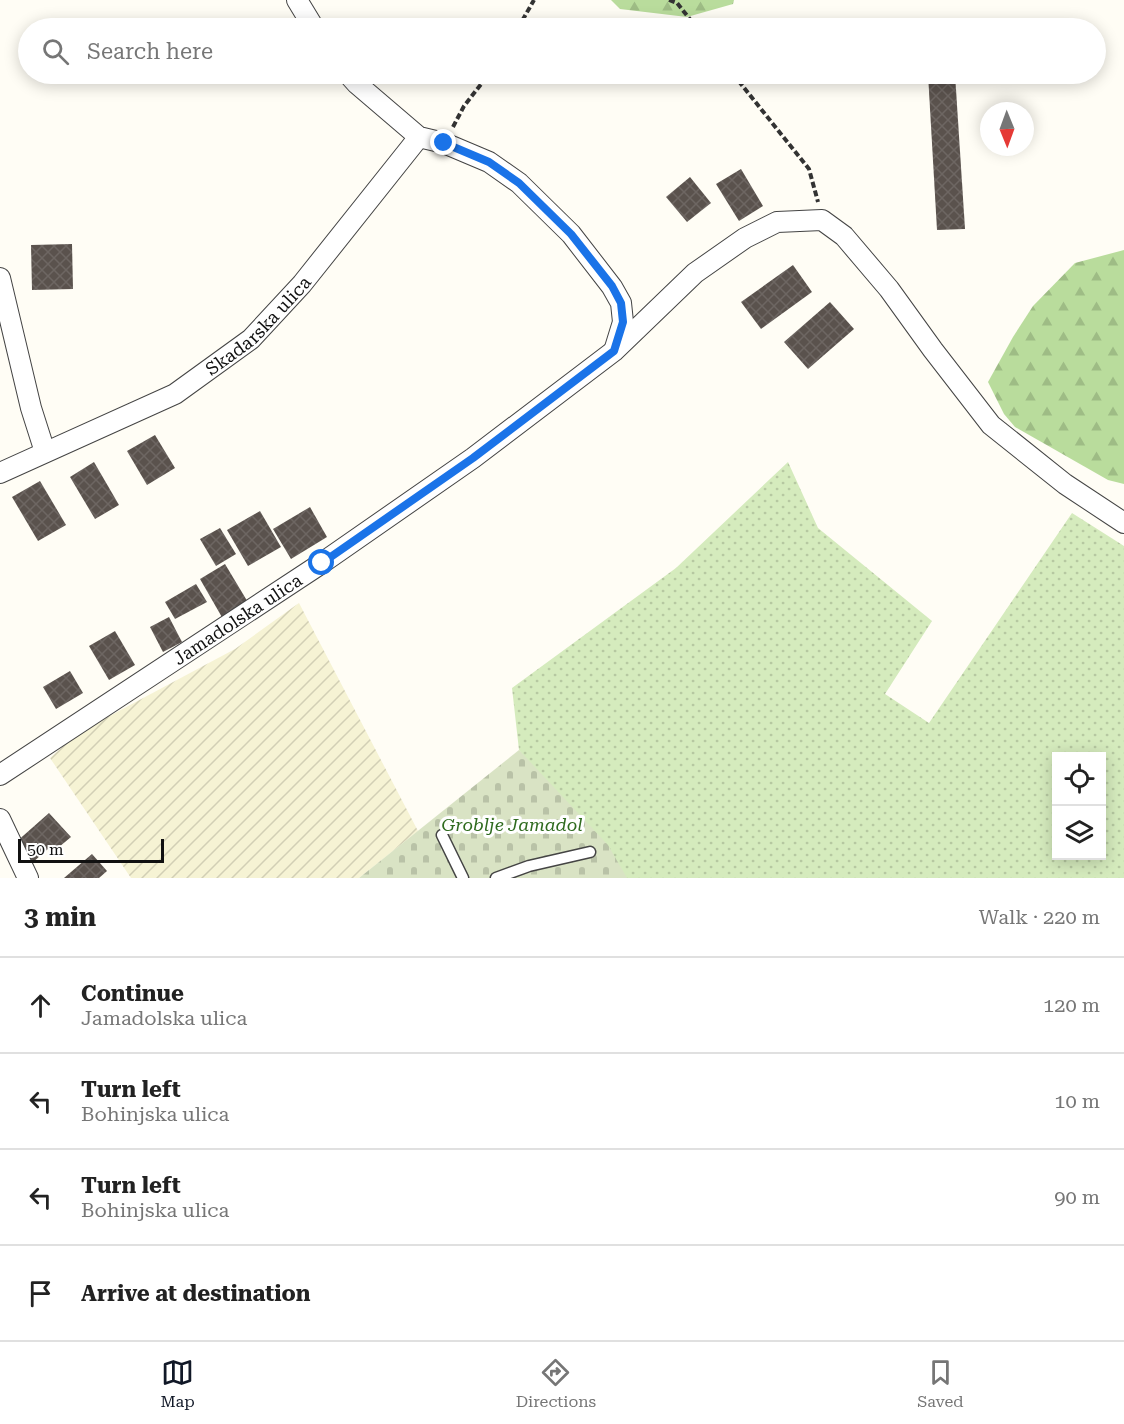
<!DOCTYPE html>
<html lang="en">
<head>
<meta charset="utf-8">
<style>
  :root { --surface:#fff; --page:#f6f6f6; --text:#222; --muted:#767676; --line:#e0e0e0; --accent:#111827 }
  body { margin:0; font-family:"Roboto Serif",serif; background:var(--page); color:var(--text) }
  .controls { position:absolute; right:18px; bottom:18px; display:grid; overflow:hidden; border-radius:0px; box-shadow:0 3px 15px #0003 }
  .controls button { width:54px; height:54px; display:grid; place-items:center; padding:0; border:0; border-bottom:2px solid var(--line); background:var(--surface); color:var(--text); font:30px sans-serif }
  .compass { position:absolute; left:980px; top:102px; width:54px; height:54px; border-radius:50%; background:var(--surface); box-shadow:0 3px 15px #0003; rotate:179deg }
  .scale { position:absolute; left:18px; bottom:15px; width:146px; box-sizing:border-box; padding-left:6px; border:3px solid #111; border-top:0; font-size:16px; line-height:21px; white-space:nowrap; color:#111; -webkit-text-stroke:4px #fff; paint-order:stroke }
  .stop { position:absolute; width:18px; height:18px; margin:-14px; border:4px solid #1a73e8; border-radius:50%; background:#fff }
  .stop.end { background:#1a73e8; border-color:#fff; box-shadow:0 2px 6px #0008 }
  .list { margin:0; padding:0; list-style:none }
  h2 { display:flex; justify-content:space-between; align-items:center; height:78px; margin:0; padding:0 24px; font-size:26px }
  h2 small { font-size:20px; font-weight:400; color:var(--muted) }
  .list li { display:grid; grid-template-columns:39px 1fr auto; gap:18px; align-items:center; box-sizing:border-box; height:96px; padding:0 24px; border-top:2px solid var(--line) }
  .list b { display:block; font-size:22px; white-space:nowrap }
  .list p { margin:0; font-size:20px; white-space:nowrap; color:var(--muted) }
  .list em { font-size:20px; font-style:normal; color:var(--muted) }
  .icon { flex:none; width:33px; height:33px; fill:none; stroke:currentColor; stroke-width:2; stroke-linecap:round; stroke-linejoin:round }
  .map { position:relative; flex:none; width:1124px; height:878px; overflow:hidden }
  .search { position:absolute; background:var(--surface); box-shadow:0 3px 15px #0003; left:18px; right:18px; top:18px; height:66px; display:flex; align-items:center; gap:15px; box-sizing:border-box; padding:0 21px; border-radius:33px; color:var(--muted); font-size:22px }
  .sheet { height:462px; background:var(--surface) }
  nav { display:flex; justify-content:space-around; align-items:center; box-sizing:border-box; height:84px; border-top:2px solid var(--line); background:var(--surface); font-size:16px; color:var(--muted) }
  nav a { display:grid; justify-items:center; gap:3px }
  nav .on { color:var(--accent) }
  .map>svg:first-child { display:block }
  .farmland { fill:url(#farmland-furrows) }
  .grass { fill:url(#grass-dots); fill-rule:evenodd }
  .forest { fill:url(#forest-firs) }
  .cemetery { fill:url(#cemetery-stones) }
  .building { fill:url(#building-cross-hatch) }
  .lines { fill:none; stroke-linecap:round; stroke-linejoin:round }
  .lane-casing { stroke:#444; stroke-width:13 }
  .street-casing { stroke:#444; stroke-width:22 }
  .path { stroke:#333; stroke-width:4; stroke-dasharray:6 3; stroke-linecap:butt }
  .lane { stroke:#fff; stroke-width:10 }
  .street { stroke:#fff; stroke-width:20 }
  .route { stroke:#1a73e8; stroke-width:8 }
  .labels { text-anchor:middle; dominant-baseline:central; stroke-width:6; stroke-linejoin:round; paint-order:stroke }
  .street-label { font-size:18px; fill:#111; stroke:#fff }
  .park-label { font-size:18px; font-style:italic; fill:#2f6b1f; stroke:#fff }
</style>
</head>
<body>
<div class="map">
<svg width="1124" height="878" viewBox="0 0 1124 878">
  <defs>
    <pattern id="farmland-furrows" width="10" height="10" patternUnits="userSpaceOnUse" patternTransform="scale(1.5)"><rect width="10" height="10" fill="#f6f3d4"/><path d="M-1 1l2-2M0 10L10 0M9 11l2-2" fill="none" stroke="#d2cfb5"/></pattern>
    <pattern id="grass-dots" width="8" height="8" patternUnits="userSpaceOnUse" patternTransform="scale(1.5)"><rect width="8" height="8" fill="#d5ebbd"/><path d="M2 2h.1M6 6h.1" fill="none" stroke="#b6c8a1" stroke-width="1.8" stroke-linecap="round"/></pattern>
    <pattern id="forest-firs" width="22" height="20" patternUnits="userSpaceOnUse" patternTransform="scale(1.5)"><rect width="22" height="20" fill="#b9dc9c"/><path d="M5 1l3.5 6h-7zM16 11l3.5 6h-7z" fill="#9ebc85"/></pattern>
    <pattern id="cemetery-stones" width="16" height="16" patternUnits="userSpaceOnUse" patternTransform="scale(1.5)"><rect width="16" height="16" fill="#d9e3c4"/><path d="M2 7V4a2 2 0 0 1 4 0v3zM10 15v-3a2 2 0 0 1 4 0v3z" fill="#b9c2a7"/></pattern>
    <pattern id="building-cross-hatch" width="8" height="8" patternUnits="userSpaceOnUse" patternTransform="scale(1.5)"><rect width="8" height="8" fill="#5a524d"/><path d="M0 0l8 8M0 8l8-8" fill="none" stroke="#6d6662"/></pattern>
  </defs>
  <rect width="100%" height="100%" fill="#fffdf5"/>
  <!-- farmland -->
  <path class="farmland" d="M299 603 418 831 359 878H131L50 758 70 740 102 720 235 649Z"/>
  <!-- grass -->
  <path class="grass" d="M788 462 818 528 932 621 885 694 929 723 1072 513 1124 546V878H608L519 750 512 688 676 568ZM1056 756H1102V856H1056Z"/>
  <!-- forest -->
  <g class="forest">
    <path d="M611 0H734L733 4 687 17 620 9Z"/>
    <path d="M1124 250V484L1108 480 1015 427 1004 414 988 382 1013 337 1033 306 1075 263Z"/>
  </g>
  <!-- cemetery -->
  <path class="cemetery" d="M519 750 608 845 627 878H359Z"/>
  <!-- building -->
  <g class="building">
    <path d="M928 74H955L965 229 937 230Z"/>
    <path d="M741 169 763 206 739 221 716 184Z"/>
    <path d="M690 177 711 203 687 222 666 197Z"/>
    <path d="M72 244 73 289 32 290 31 245Z"/>
    <path d="M793 265 812 292 761 329 741 302Z"/>
    <path d="M830 302 854 329 808 369 784 342Z"/>
    <path d="M155 435 175 468 147 485 127 451Z"/>
    <path d="M94 462 119 505 95 519 70 477Z"/>
    <path d="M40 481 66 525 38 541 12 497Z"/>
    <path d="M310 507 327 537 291 559 273 529Z"/>
    <path d="M260 511 281 547 248 566 227 530Z"/>
    <path d="M220 528 236 554 216 566 200 539Z"/>
    <path d="M225 564 249 604 223 619 200 579Z"/>
    <path d="M196 584 207 602 175 619 165 602Z"/>
    <path d="M169 617 182 642 163 652 150 627Z"/>
    <path d="M115 631 135 665 109 680 89 646Z"/>
    <path d="M70 671 83 693 56 709 43 687Z"/>
    <path d="M49 813 71 837 53 852 49 848 32 863 15 843Z"/>
    <path d="M92 854 107 871 99 878H64Z"/>
  </g>
  <g class="lines">
    <!-- lane casing -->
    <g class="lane-casing">
      <g id="lane">
        <path d="M442 835 463 878"/>
        <path d="M496 878 529 866 590 852"/>
      </g>
    </g>
    <!-- street casing -->
    <g class="street-casing">
      <g id="street">
        <path d="M297 0 314 28"/>
        <path d="M348 74 357 84 419 137 444 143 489 162 519 183 571 234 612 287 621 303 623 322 615 348"/>
        <path d="M0 278 31 408 45 452"/>
        <path id="s1" d="M0 473 175 394 251 339 302 284 419 137"/>
        <path id="s2" d="M0 775 322 563 473 458 614 351 695 273 745 238 777 222 822 220 844 236 889 289 933 350 991 425 1065 484 1124 523"/>
        <path d="M0 819 28 878"/>
      </g>
    </g>
    <!-- path -->
    <g class="path">
      <path d="M669 0 677 3 697 28"/>
      <path d="M518 28 534 0"/>
      <path d="M733 74 809 169 818 202"/>
      <path d="M453 127 464 106 489 74"/>
    </g>
    <!-- lane -->
    <use href="#lane" class="lane"/>
    <!-- street -->
    <use href="#street" class="street"/>
  </g>
  <g class="lines">
    <!-- route -->
    <path class="route" d="M322 563 473 458 614 351 623 322 621 303 612 286 571 234 519 183 489 162 444 143"/>
  </g>
  <g class="labels">
    <!-- street labels -->
    <g class="street-label">
      <text stroke="none"><textPath href="#s1" startOffset="300">Skadarska ulica</textPath></text>
      <text stroke="none"><textPath href="#s2" startOffset="284">Jamadolska ulica</textPath></text>
    </g>
    <!-- park labels -->
    <g class="park-label">
      <text x="512" y="824">Groblje Jamadol</text>
    </g>
  </g>
</svg>
<div class="controls">
<button><svg class="icon" aria-label="locate" viewBox="0 0 24 24"><circle cx="12" cy="12" r="6"/><path d="M12 2v4M12 18v4M2 12h4M18 12h4"/></svg></button>
<button><svg class="icon" aria-label="layers" viewBox="0 0 24 24"><path d="M12 4l9 5-9 5-9-5zM3 14l9 5 9-5"/></svg></button>
</div>
<svg class="compass" viewBox="-18 -18 36 36"><path d="M0-13l5 13h-10z" fill="#e53935"/><path d="M0 13l5-13h-10z" fill="#767676"/></svg>
<div class="scale">50 m</div>
<div class="stop" style="left:322px;top:563px"></div>
<div class="stop end" style="left:444px;top:143px"></div>
<div class="search"><svg class="icon" aria-label="search" viewBox="0 0 24 24"><circle cx="10" cy="10" r="6"/><path d="M15 15l6 6"/></svg>Search here</div>
</div>
<section class="sheet">
<h2>3 min<small>Walk · 220 m</small></h2>
<ul class="list">
<li><svg class="icon" aria-label="ahead" viewBox="0 0 24 24"><path d="M12 20V5M6 11l6-6 6 6"/></svg><div><b>Continue</b><p>Jamadolska ulica</p></div><em>120 m</em></li>
<li><svg class="icon" aria-label="left" viewBox="0 0 24 24"><path d="M17 20v-9H6M10 6l-5 5 5 5"/></svg><div><b>Turn left</b><p>Bohinjska ulica</p></div><em>10 m</em></li>
<li><svg class="icon" aria-label="left" viewBox="0 0 24 24"><path d="M17 20v-9H6M10 6l-5 5 5 5"/></svg><div><b>Turn left</b><p>Bohinjska ulica</p></div><em>90 m</em></li>
<li><svg class="icon" aria-label="arrive" viewBox="0 0 24 24"><path d="M6 21V4h12l-3 4 3 4H6"/></svg><div><b>Arrive at destination</b></div></li>
</ul>
</section>
<nav>
<a class="on"><svg class="icon" aria-label="map" viewBox="0 0 24 24"><path d="M3 6l6-2 6 2 6-2v14l-6 2-6-2-6 2zM9 4v14M15 6v14"/></svg>Map</a>
<a><svg class="icon" aria-label="directions" viewBox="0 0 24 24"><path d="M12 3l9 9-9 9-9-9zM9 14v-3h6M13 9l2 2-2 2"/></svg>Directions</a>
<a><svg class="icon" aria-label="saved" viewBox="0 0 24 24"><path d="M7 4h10v16l-5-4-5 4z"/></svg>Saved</a>
</nav>
</body>
</html>
